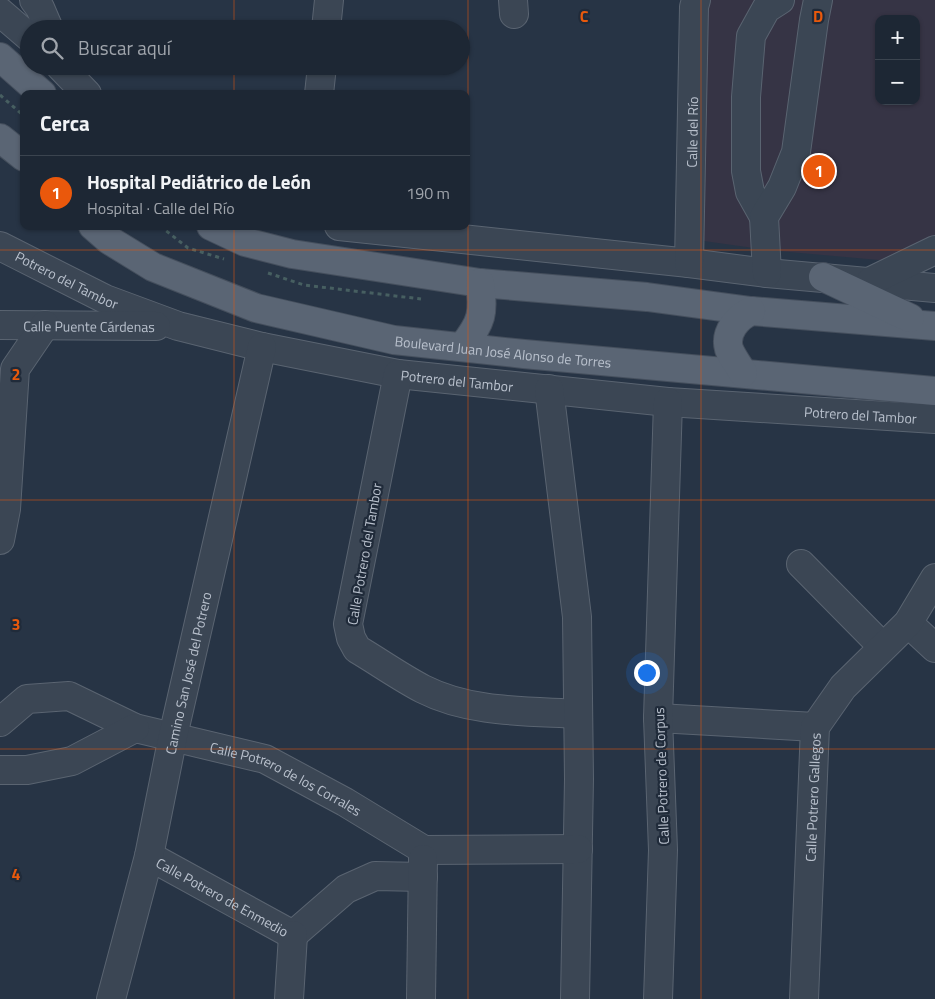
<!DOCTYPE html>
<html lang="es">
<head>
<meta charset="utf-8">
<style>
  :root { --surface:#1d2734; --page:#252f3c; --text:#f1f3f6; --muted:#a0a5ac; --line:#3b444f; --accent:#ea580c }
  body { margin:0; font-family:"Titillium Web",sans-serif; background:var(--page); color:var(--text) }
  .controls { position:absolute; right:15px; top:15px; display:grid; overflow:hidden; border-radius:10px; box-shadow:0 1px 4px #0004 }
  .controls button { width:45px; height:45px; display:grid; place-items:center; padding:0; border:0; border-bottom:1px solid var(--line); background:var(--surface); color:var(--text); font:25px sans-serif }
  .you { position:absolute; left:646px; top:672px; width:18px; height:18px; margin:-12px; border:4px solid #fff; border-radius:50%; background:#1a73e8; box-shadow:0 0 0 8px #1a73e833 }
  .badge { display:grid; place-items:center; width:32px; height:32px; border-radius:50%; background:var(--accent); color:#fff; font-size:16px; font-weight:700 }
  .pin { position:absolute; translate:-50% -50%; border:2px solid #fff; box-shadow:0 1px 5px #0006 }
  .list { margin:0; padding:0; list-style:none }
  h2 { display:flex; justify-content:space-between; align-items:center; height:65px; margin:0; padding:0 20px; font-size:21px }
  h2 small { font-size:16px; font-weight:400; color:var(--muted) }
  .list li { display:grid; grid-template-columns:32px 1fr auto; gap:15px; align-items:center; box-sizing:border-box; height:75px; padding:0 20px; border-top:1px solid var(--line) }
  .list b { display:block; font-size:19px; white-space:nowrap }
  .list p { margin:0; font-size:16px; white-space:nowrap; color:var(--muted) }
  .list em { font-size:16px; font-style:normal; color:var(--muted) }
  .icon { flex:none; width:28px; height:28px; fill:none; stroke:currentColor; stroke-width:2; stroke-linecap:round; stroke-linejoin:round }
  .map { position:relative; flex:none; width:935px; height:999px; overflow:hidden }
  .search { position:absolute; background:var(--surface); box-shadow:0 1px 4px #0004; left:20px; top:20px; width:450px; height:55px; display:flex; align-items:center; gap:12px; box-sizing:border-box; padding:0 18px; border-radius:28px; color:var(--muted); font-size:19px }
  .panel { position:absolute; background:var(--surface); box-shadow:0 1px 4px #0004; left:20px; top:90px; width:450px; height:140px; border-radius:10px }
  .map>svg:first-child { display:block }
  .medical { fill:#363445; fill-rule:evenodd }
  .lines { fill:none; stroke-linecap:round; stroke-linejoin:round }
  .minor-casing { stroke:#5a6471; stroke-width:30 }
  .major-casing { stroke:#454f5d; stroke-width:30 }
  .path { stroke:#475f61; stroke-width:3; stroke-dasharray:4 4; stroke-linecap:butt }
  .minor { stroke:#3b4654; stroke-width:28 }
  .major { stroke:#5a6574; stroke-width:28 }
  .grid { fill:none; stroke:#e8590c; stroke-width:1; stroke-opacity:0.55 }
  .labels { text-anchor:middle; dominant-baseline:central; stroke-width:4.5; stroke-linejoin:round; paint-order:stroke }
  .street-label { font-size:14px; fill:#b9c1cd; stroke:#202b3a }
  .grid-label { font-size:16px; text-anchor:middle; font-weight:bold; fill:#e8590c; stroke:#202b3a; stroke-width:4.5; stroke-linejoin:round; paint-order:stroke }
</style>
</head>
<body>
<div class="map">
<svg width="935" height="999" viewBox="0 0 935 999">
  <rect width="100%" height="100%" fill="#273445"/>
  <!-- medical -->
  <path class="medical" d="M710 0H935V265L767 250 704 241V23ZM879 19H916V101H879Z"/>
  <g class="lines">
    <!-- minor casing -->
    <g class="minor-casing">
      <g id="minor">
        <path d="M34 0 40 8 49 29"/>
        <path d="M513 0 514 14"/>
        <path d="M0 12 29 37"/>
        <path d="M326 29 329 0"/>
        <path d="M60 66 87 94"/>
        <path d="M319 94 322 66"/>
        <path d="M764 217 750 192 746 171V97L751 36 766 9 780 0"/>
        <path d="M339 226 689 263 767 273 935 288"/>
        <path id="s1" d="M0 246 105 299 178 326 262 347 398 374 668 402 935 419"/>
        <path id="s2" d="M689 263 694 7 696 0"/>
        <path d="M767 273 764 217 782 187 796 152 814 20 818 0"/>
        <path d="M871 281 935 250"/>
        <path id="s3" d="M0 325 156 326"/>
        <path d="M398 374 348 624 351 638 357 649C379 662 400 677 423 689 470 713 527 711 578 714"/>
        <path d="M549 389 577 617 579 779 575 999"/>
        <path d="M0 540 6 509 15 369 45 325"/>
        <path d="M801 564 882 646"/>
        <path d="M908 623 935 648"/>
        <path d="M658 718 815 727"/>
        <path id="s4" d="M0 722 27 699 69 696 135 728 265 759 345 802 424 850 578 849"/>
        <path d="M0 770H27L72 761 135 728"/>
        <path id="s5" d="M149 856 293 935"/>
        <path d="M293 935 346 889 375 876 423 877"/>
        <path id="s6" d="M111 999 149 856 173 736 262 347"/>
        <path d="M289 999 293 935"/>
        <path d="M421 999 423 859"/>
        <path d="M658 999 663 850 658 718 668 402"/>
        <path id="s7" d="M804 999 815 727 843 687 908 623 935 578"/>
      </g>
    </g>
    <!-- major casing -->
    <g class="major-casing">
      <g id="major">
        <path d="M0 57 42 94"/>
        <path d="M0 138 24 157"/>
        <path id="s8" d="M93 226 109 240 153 267 256 308 394 340 524 354 935 391"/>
        <path d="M211 226 245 242 292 254 480 283 647 297 751 311 935 326"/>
        <path d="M823 277 910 318"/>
        <path d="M463 346C482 322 484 313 480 283"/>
        <path d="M743 373C739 366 732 357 729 349 724 332 738 317 751 311"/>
      </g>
    </g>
    <!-- path -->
    <g class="path">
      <path d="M0 95 24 116"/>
      <path d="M160 226 188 248 224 259"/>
      <path d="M268 273 304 285 421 299"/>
    </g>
    <!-- minor -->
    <use href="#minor" class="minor"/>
    <!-- major -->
    <use href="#major" class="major"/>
  </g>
  <!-- grid -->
  <path class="grid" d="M234 0V29M468 0V999M701 0V999M234 66V94M234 226V999M0 250H935M0 500H935M0 749H935"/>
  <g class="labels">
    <!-- street labels -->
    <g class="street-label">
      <text stroke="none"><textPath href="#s2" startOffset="131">Calle del Río</textPath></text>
      <text stroke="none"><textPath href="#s1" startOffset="75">Potrero del Tambor</textPath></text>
      <text stroke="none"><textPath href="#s3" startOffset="89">Calle Puente Cárdenas</textPath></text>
      <text stroke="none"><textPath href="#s8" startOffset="435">Boulevard Juan José Alonso de Torres</textPath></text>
      <text stroke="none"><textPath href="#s1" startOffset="480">Potrero del Tambor</textPath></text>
      <text stroke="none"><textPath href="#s1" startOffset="885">Potrero del Tambor</textPath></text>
      <text transform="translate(364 554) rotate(-80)">Calle Potrero del Tambor</text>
      <text stroke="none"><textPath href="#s6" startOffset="335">Camino San José del Potrero</textPath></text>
      <text transform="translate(661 776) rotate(-92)">Calle Potrero de Corpus</text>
      <text stroke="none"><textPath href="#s4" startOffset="311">Calle Potrero de los Corrales</textPath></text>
      <text stroke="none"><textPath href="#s7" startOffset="202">Calle Potrero Gallegos</textPath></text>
      <text stroke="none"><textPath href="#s5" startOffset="84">Calle Potrero de Enmedio</textPath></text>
    </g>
  </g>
  <g class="grid-label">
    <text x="584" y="22">C</text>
    <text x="818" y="22">D</text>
    <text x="16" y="380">2</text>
    <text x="16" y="630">3</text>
    <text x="16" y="880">4</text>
  </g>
</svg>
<div class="controls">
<button>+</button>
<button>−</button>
</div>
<div class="you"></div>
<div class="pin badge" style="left:819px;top:171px">1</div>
<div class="search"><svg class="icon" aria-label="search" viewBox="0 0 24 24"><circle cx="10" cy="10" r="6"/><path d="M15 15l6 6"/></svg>Buscar aquí</div>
<section class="panel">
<h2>Cerca<small></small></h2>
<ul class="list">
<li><span class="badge">1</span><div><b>Hospital Pediátrico de León</b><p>Hospital · Calle del Río</p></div><em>190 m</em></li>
</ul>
</section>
</div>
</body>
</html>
